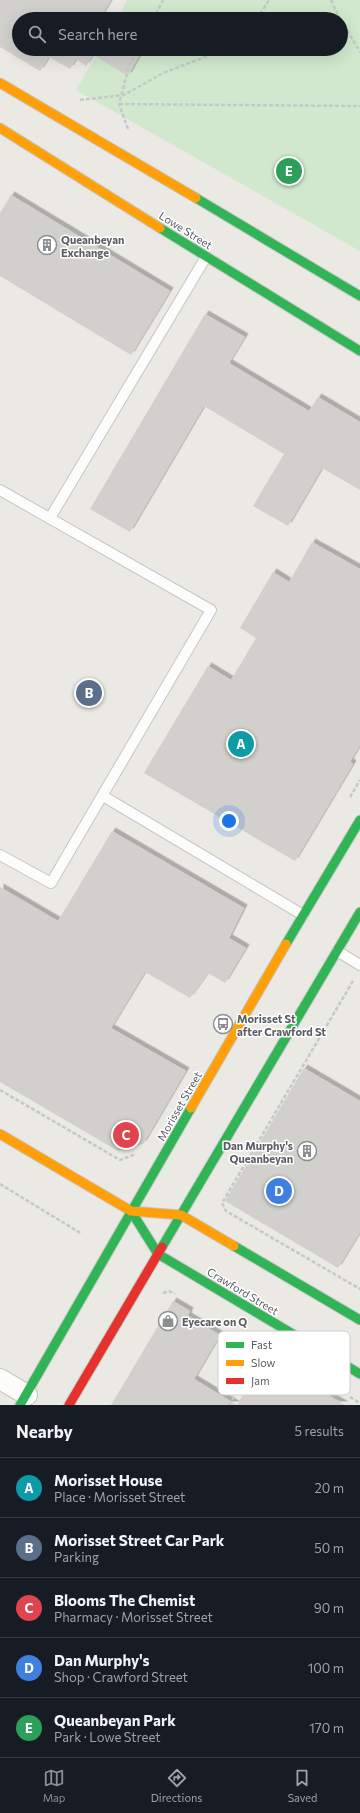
<!DOCTYPE html>
<html lang="en">
<head>
<meta charset="utf-8">
<style>
  :root { --surface:#171b24; --page:#20242c; --text:#f1f3f6; --muted:#9ea1a6; --line:#363941; --accent:#8c8f90 }
  body { margin:0; font-family:Commissioner,sans-serif; background:var(--page); color:var(--text) }
  .you { position:absolute; left:229px; top:821px; width:14px; height:14px; margin:-10px; border:3px solid #fff; border-radius:50%; background:#1a73e8; box-shadow:0 0 0 6px #1a73e833 }
  .badge { display:grid; place-items:center; width:26px; height:26px; border-radius:50%; background:var(--accent); color:#fff; font-size:13px; font-weight:700 }
  .pin { position:absolute; translate:-50% -50%; border:2px solid #fff; box-shadow:0 1px 4px #0006 }
  .list { margin:0; padding:0; list-style:none }
  h2 { display:flex; justify-content:space-between; align-items:center; height:52px; margin:0; padding:0 16px; font-size:17px }
  h2 small { font-size:13px; font-weight:400; color:var(--muted) }
  .list li { display:grid; grid-template-columns:26px 1fr auto; gap:12px; align-items:center; box-sizing:border-box; height:60px; padding:0 16px; border-top:1px solid var(--line) }
  .list b { display:block; font-size:15px; white-space:nowrap }
  .list p { margin:0; font-size:13px; white-space:nowrap; color:var(--muted) }
  .list em { font-size:13px; font-style:normal; color:var(--muted) }
  .icon { flex:none; width:22px; height:22px; fill:none; stroke:currentColor; stroke-width:2; stroke-linecap:round; stroke-linejoin:round }
  .map { position:relative; flex:none; width:360px; height:1405px; overflow:hidden }
  .search { position:absolute; background:var(--surface); box-shadow:0 4px 16px #0002; left:12px; right:12px; top:12px; height:44px; display:flex; align-items:center; gap:10px; box-sizing:border-box; padding:0 14px; border-radius:22px; color:var(--muted); font-size:15px }
  .sheet { height:352px; background:var(--surface) }
  nav { display:flex; justify-content:space-around; align-items:center; box-sizing:border-box; height:56px; border-top:1px solid var(--line); background:var(--surface); font-size:11px; color:var(--muted) }
  nav a { display:grid; justify-items:center; gap:2px }
  nav .on { color:var(--accent) }
  .map>svg:first-child { display:block }
  .green { fill:#d1e8ce }
  .building { fill:#d1d0cd; filter:url(#shadow) }
  .lines { fill:none; stroke-linecap:round; stroke-linejoin:round }
  .lane-casing { stroke:#c6c6c5; stroke-width:12 }
  .street-casing { stroke:#c6c6c5; stroke-width:22 }
  .fast-casing { stroke:#c7c7c6; stroke-width:11 }
  .slow-casing { stroke:#c7c7c6; stroke-width:11 }
  .jam-casing { stroke:#c7c7c6; stroke-width:11 }
  .path { stroke:#c4cac7; stroke-width:2.5; stroke-dasharray:4 2; stroke-linecap:butt }
  .lane { stroke:#fcfcfb; stroke-width:10 }
  .street { stroke:#fcfcfb; stroke-width:20 }
  .fast { stroke:#30b455; stroke-width:9 }
  .slow { stroke:#ff9f0a; stroke-width:9 }
  .jam { stroke:#e5322d; stroke-width:9 }
  .labels { text-anchor:middle; dominant-baseline:central; stroke-width:3; stroke-linejoin:round; paint-order:stroke }
  .street-label { font-size:11px; fill:#5a5e63; stroke:#fff }
  .poi-label { font-size:11px; font-weight:bold; fill:#5a5e63; stroke:#fff; text-anchor:start }
  .key { fill:#fff; stroke:#cecfd0; stroke-width:1 }
  .key-label { font-size:11px; fill:#5a5e63 }
</style>
</head>
<body>
<div class="map">
<svg width="360" height="1405" viewBox="0 0 360 1405">
  <defs>
    <filter id="shadow"><feDropShadow dx="3.5" dy="-3.5" stdDeviation="0" flood-color="#0004"/></filter>
  </defs>
  <rect width="100%" height="100%" fill="#eae9e4"/>
  <!-- green -->
  <path class="green" d="M125 0H360V251L76 90 100 49H341V19H117L127 1Z"/>
  <!-- building -->
  <g class="building">
    <path d="M0 0H111L101 17 104 19H19V49H143L128 76 93 55 86 66 76 59 70 69 49 57 40 71 0 47Z"/>
    <path d="M11 195 170 291 131 355 0 276V213Z"/>
    <path d="M205 314 245 337 229 363 309 411 318 397 360 422V490L322 468 288 526 253 506 284 454 204 406 130 532 90 509Z"/>
    <path d="M312 542 360 569V745L350 762 353 764 295 861 144 773 208 666 231 680 256 638 240 628 273 572 289 582Z"/>
    <path d="M112 831 244 908 229 938 246 948 225 983 208 973 190 998 145 972 111 1028 186 1071 143 1144 118 1151 0 1082V887L58 921Z"/>
    <path d="M304 1068 360 1101V1232L338 1268 225 1201Z"/>
    <path d="M173 1301 190 1311 188 1316 220 1335 194 1379 237 1405 265 1357 345 1405H111Z"/>
  </g>
  <g class="lines">
    <!-- lane casing -->
    <g class="lane-casing">
      <g id="lane">
        <path d="M0 490 211 610 51 883 0 855"/>
        <path d="M50 518 206 257"/>
        <path d="M103 796 303 915"/>
        <path d="M337 951 360 965"/>
      </g>
    </g>
    <!-- street casing -->
    <g class="street-casing">
      <path id="street" d="M0 1379 27 1395"/>
    </g>
    <!-- fast casing -->
    <g class="fast-casing">
      <g id="fast">
        <path d="M196 198 360 296"/>
        <path d="M160 228 360 351"/>
        <path d="M286 944 360 820"/>
        <path d="M131 1211 158 1254 360 1374"/>
        <path d="M234 1246 360 1320"/>
        <path d="M162 1247 360 912"/>
        <path d="M20 1405 191 1108"/>
      </g>
    </g>
    <!-- slow casing -->
    <g class="slow-casing">
      <g id="slow">
        <path d="M0 83 196 198"/>
        <path d="M0 128 160 228"/>
        <path d="M191 1108 286 944"/>
        <path d="M0 1134 131 1211 181 1215 234 1246"/>
      </g>
    </g>
    <!-- jam casing -->
    <g class="jam-casing">
      <path id="jam" d="M69 1405 162 1247"/>
    </g>
    <!-- path -->
    <g class="path">
      <path d="M331 0 340 19"/>
      <path d="M153 19 163 0"/>
      <path d="M257 19 269 0"/>
      <path d="M341 20 360 52"/>
      <path d="M80 100 124 95 163 73 218 52 222 49"/>
      <path d="M119 104 360 106"/>
      <path d="M128 129 119 104 129 66 138 49"/>
      <path d="M350 797 360 780"/>
      <path d="M353 981 222 1203 226 1211 360 1289"/>
      <path d="M0 1090 120 1160 136 1154"/>
      <path d="M0 1184 82 1234"/>
      <path d="M163 1293 169 1291 175 1294"/>
      <path d="M350 1397 360 1403"/>
      <path d="M229 1405 264 1347"/>
    </g>
    <!-- lane -->
    <use href="#lane" class="lane"/>
    <!-- street -->
    <use href="#street" class="street"/>
    <!-- fast -->
    <use href="#fast" class="fast"/>
    <!-- slow -->
    <use href="#slow" class="slow"/>
    <!-- jam -->
    <use href="#jam" class="jam"/>
  </g>
  <!-- icons -->
  <defs>
    <g id="building-ring" transform="scale(1)"><circle r="9.5" fill="#fff" stroke="#8c8f90" stroke-width="1.5"/><path d="M-4-6H4V6H1V3H-1V6H-4ZM-2.5-4.3h1.7v1.8h-1.7ZM.8-4.3h1.7v1.8H.8ZM-2.5-1h1.7V.8h-1.7ZM.8-1h1.7V.8H.8Z" fill="#8c8f90"/></g>
    <g id="bus-ring" transform="scale(1)"><circle r="9.5" fill="#fff" stroke="#8c8f90" stroke-width="1.5"/><path d="M-5-6H5V4H4V6H2V4H-2V6H-4V4H-5ZM-3.5-4V0h7V-4ZM-3.5 1.2v1.5H-2V1.2ZM2 1.2v1.5H3.5V1.2Z" fill="#8c8f90"/></g>
    <g id="shop-ring" transform="scale(1)"><circle r="9.5" fill="#fff" stroke="#8c8f90" stroke-width="1.5"/><path d="M-5-2.5h2.3a2.7 3.5 0 0 1 5.4 0H5L5.5 6h-11ZM-1.5-2.5h3a1.5 2.3 0 0 0-3 0Z" fill="#8c8f90"/></g>
  </defs>
  <g fill-rule="evenodd">
    <use href="#building-ring" x="47" y="245"/>
    <use href="#bus-ring" x="223" y="1024"/>
    <use href="#building-ring" x="307" y="1151"/>
    <use href="#shop-ring" x="168" y="1321"/>
  </g>
  <g class="labels">
    <!-- street labels -->
    <g class="street-label">
      <text transform="translate(186 230) rotate(32)">Lowe Street</text>
      <text transform="translate(179 1106) rotate(-60)">Morisset Street</text>
      <text transform="translate(243 1291) rotate(31)">Crawford Street</text>
    </g>
    <!-- poi labels -->
    <g class="poi-label">
      <text x="61" y="239">Queanbeyan<tspan x="61" dy="13">Exchange</tspan></text>
      <text x="237" y="1018">Morisset St<tspan x="237" dy="13">after Crawford St</tspan></text>
      <text x="293" y="1145" text-anchor="end">Dan Murphy's<tspan x="293" dy="13">Queanbeyan</tspan></text>
      <text x="182" y="1321">Eyecare on Q</text>
    </g>
  </g>
  <!-- legend -->
  <rect x="218" y="1331" width="132" height="64" rx="6" class="key"/>
  <rect x="226" y="1342" width="18" height="6" fill="#30b455"/>
  <rect x="226" y="1360" width="18" height="6" fill="#ff9f0a"/>
  <rect x="226" y="1378" width="18" height="6" fill="#e5322d"/>
  <g class="key-label">
    <text x="251" y="1349">Fast</text>
    <text x="251" y="1367">Slow</text>
    <text x="251" y="1385">Jam</text>
  </g>
</svg>
<div class="you"></div>
<div class="pin badge" style="left:241px;top:744px;background:#0f9aa8">A</div>
<div class="pin badge" style="left:89px;top:693px;background:#5c6f8a">B</div>
<div class="pin badge" style="left:126px;top:1135px;background:#e0444e">C</div>
<div class="pin badge" style="left:279px;top:1191px;background:#3f7fe0">D</div>
<div class="pin badge" style="left:289px;top:171px;background:#2e9e5b">E</div>
<div class="search"><svg class="icon" aria-label="search" viewBox="0 0 24 24"><circle cx="10" cy="10" r="6"/><path d="M15 15l6 6"/></svg>Search here</div>
</div>
<section class="sheet">
<h2>Nearby<small>5 results</small></h2>
<ul class="list">
<li><span class="badge" style="background:#0f9aa8">A</span><div><b>Morisset House</b><p>Place · Morisset Street</p></div><em>20 m</em></li>
<li><span class="badge" style="background:#5c6f8a">B</span><div><b>Morisset Street Car Park</b><p>Parking</p></div><em>50 m</em></li>
<li><span class="badge" style="background:#e0444e">C</span><div><b>Blooms The Chemist</b><p>Pharmacy · Morisset Street</p></div><em>90 m</em></li>
<li><span class="badge" style="background:#3f7fe0">D</span><div><b>Dan Murphy's</b><p>Shop · Crawford Street</p></div><em>100 m</em></li>
<li><span class="badge" style="background:#2e9e5b">E</span><div><b>Queanbeyan Park</b><p>Park · Lowe Street</p></div><em>170 m</em></li>
</ul>
</section>
<nav>
<a class="on"><svg class="icon" aria-label="map" viewBox="0 0 24 24"><path d="M3 6l6-2 6 2 6-2v14l-6 2-6-2-6 2zM9 4v14M15 6v14"/></svg>Map</a>
<a><svg class="icon" aria-label="directions" viewBox="0 0 24 24"><path d="M12 3l9 9-9 9-9-9zM9 14v-3h6M13 9l2 2-2 2"/></svg>Directions</a>
<a><svg class="icon" aria-label="saved" viewBox="0 0 24 24"><path d="M7 4h10v16l-5-4-5 4z"/></svg>Saved</a>
</nav>
</body>
</html>
